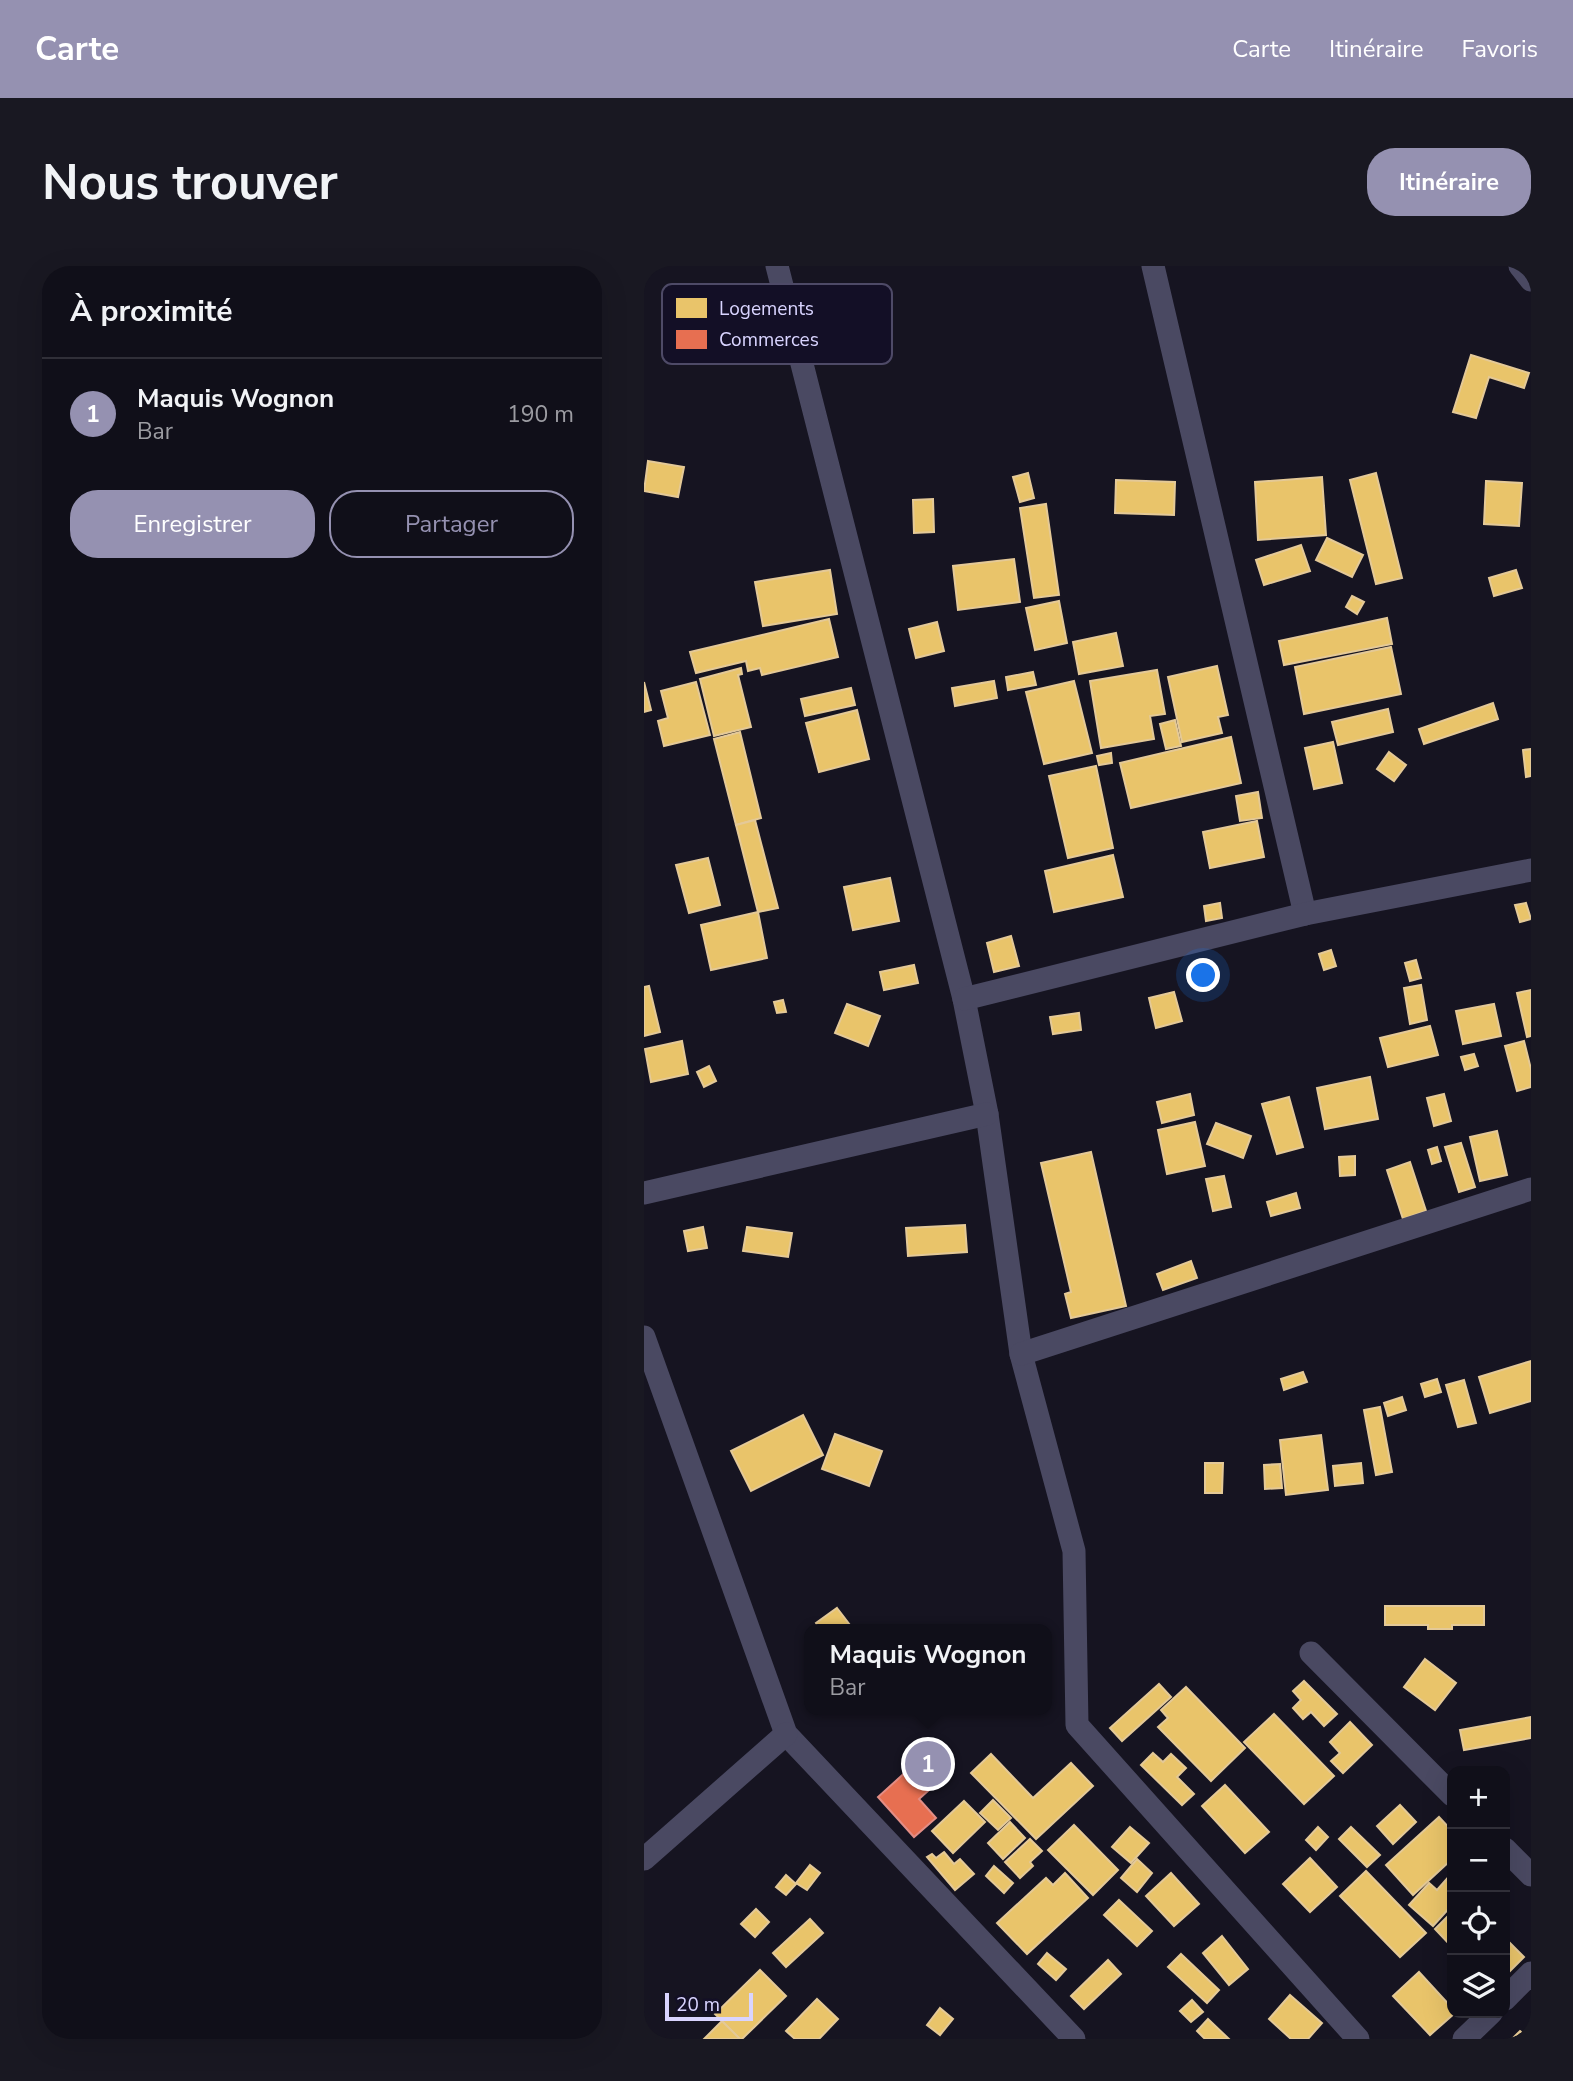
<!DOCTYPE html>
<html lang="fr">
<head>
<meta charset="utf-8">
<style>
  :root { --surface:#100f19; --page:#191822; --text:#f1f3f6; --muted:#9c9ca2; --line:#302f38; --accent:#9591b1 }
  body { margin:0; font-family:"Nunito Sans",sans-serif; background:var(--page); color:var(--text) }
  .controls { position:absolute; right:21px; bottom:21px; display:grid; overflow:hidden; border-radius:14px; box-shadow:0 7px 28px #0002 }
  .controls button { width:63px; height:63px; display:grid; place-items:center; padding:0; border:0; border-bottom:2px solid var(--line); background:var(--surface); color:var(--text); font:35px sans-serif }
  .scale { position:absolute; left:21px; bottom:18px; width:88px; box-sizing:border-box; padding-left:7px; border:4px solid #d9d4ff; border-top:0; font-size:19px; line-height:24px; white-space:nowrap; color:#d9d4ff; -webkit-text-stroke:5px #130f26; paint-order:stroke }
  .you { position:absolute; left:560px; top:710px; width:24px; height:24px; margin:-18px; border:5px solid #fff; border-radius:50%; background:#1a73e8; box-shadow:0 0 0 10px #1a73e833 }
  .badge { display:grid; place-items:center; width:46px; height:46px; border-radius:50%; background:var(--accent); color:#fff; font-size:23px; font-weight:700 }
  .pin { position:absolute; translate:-50% -50%; border:4px solid #fff; box-shadow:0 2px 7px #0006 }
  .popup { position:absolute; left:160px; top:1358px; width:248px; height:91px; box-sizing:border-box; display:grid; place-content:center; border-radius:14px; background:var(--surface); filter:drop-shadow(0 2px 5px #0005); font-size:23px; white-space:nowrap; color:var(--muted) }
  .popup b { font-size:26px; color:var(--text) }
  .popup::after { content:''; position:absolute; left:50%; top:100%; margin-left:-14px; border:14px solid transparent; border-top-color:var(--surface) }
  .list { margin:0; padding:0; list-style:none }
  h2 { display:flex; justify-content:space-between; align-items:center; height:91px; margin:0; padding:0 28px; font-size:30px }
  h2 small { font-size:23px; font-weight:400; color:var(--muted) }
  .list li { display:grid; grid-template-columns:46px 1fr auto; gap:21px; align-items:center; box-sizing:border-box; height:112px; padding:0 28px; border-top:2px solid var(--line) }
  .list b { display:block; font-size:26px; white-space:nowrap }
  .list p { margin:0; font-size:23px; white-space:nowrap; color:var(--muted) }
  .list em { font-size:23px; font-style:normal; color:var(--muted) }
  .actions { display:flex; gap:14px; padding:21px 28px }
  .actions a { flex:1; padding:16px 0; border:2px solid var(--accent); border-radius:28px; text-align:center; font-size:24px; color:var(--accent) }
  .actions .main { background:var(--accent); color:#fff }
  .icon { flex:none; width:38px; height:38px; fill:none; stroke:currentColor; stroke-width:2; stroke-linecap:round; stroke-linejoin:round }
  .map { position:relative; flex:none; width:887px; height:1773px; overflow:hidden; border-radius:28px }
  header { display:flex; align-items:center; gap:42px; box-sizing:border-box; height:98px; padding:0 35px; background:var(--accent); color:#fff }
  header strong { font-size:33px }
  nav { display:flex; gap:38px; margin-inline-start:auto; font-size:24px }
  .intro { display:flex; align-items:center; justify-content:space-between; box-sizing:border-box; height:168px; padding:0 42px }
  h1 { margin:0; font-size:49px }
  .button { padding:18px 32px; border-radius:28px; background:var(--accent); color:#fff; font-size:24px; font-weight:700 }
  main { display:flex; gap:42px; padding:0 42px }
  aside { flex:1; background:var(--surface); border-radius:28px; box-shadow:0 7px 28px #0002 }
  .map>svg:first-child { display:block }
  .homes { fill:#e9c46a; stroke:#e4c997; stroke-width:2 }
  .shops { fill:#e76f51; stroke:#e38d85; stroke-width:2 }
  .lines { fill:none; stroke-linecap:round; stroke-linejoin:round }
  .minor { stroke:#4a4962; stroke-width:23 }
  .key { fill:#130f26; stroke:#4e4a67; stroke-width:2 }
  .key-label { font-size:19px; fill:#d9d4ff }
</style>
</head>
<body>
<header>
<strong>Carte</strong>
<nav><a>Carte</a><a>Itinéraire</a><a>Favoris</a></nav>
</header>
<div class="intro"><h1>Nous trouver</h1><a class="button">Itinéraire</a></div>
<main>
<aside>
<h2>À proximité<small></small></h2>
<ul class="list">
<li><span class="badge">1</span><div><b>Maquis Wognon</b><p>Bar</p></div><em>190 m</em></li>
</ul>
<div class="actions"><a class="main">Enregistrer</a><a>Partager</a></div>
</aside>
<div class="map">
<svg width="887" height="1773" viewBox="0 0 887 1773">
  <rect width="100%" height="100%" fill="#161421"/>
  <!-- homes -->
  <g class="homes">
    <path d="M827 89 885 107 880 122 845 111 832 152 809 146Z"/>
    <path d="M4 195 40 201 34 231 0 225Z"/>
    <path d="M384 207 390 232 376 236 369 211Z"/>
    <path d="M732 207 758 312 732 318 706 214Z"/>
    <path d="M678 211 682 269 614 274 611 216Z"/>
    <path d="M472 214 531 216 530 249 471 247Z"/>
    <path d="M842 215 878 217 875 260 840 258Z"/>
    <path d="M289 233 290 266 270 267 269 234Z"/>
    <path d="M402 238 415 329 390 332 376 242Z"/>
    <path d="M683 272 719 289 708 311 672 294Z"/>
    <path d="M657 279 666 305 620 319 612 294Z"/>
    <path d="M370 293 376 336 314 344 309 300Z"/>
    <path d="M186 304 193 348 119 360 111 316Z"/>
    <path d="M872 304 878 322 850 330 845 312Z"/>
    <path d="M708 330 720 336 713 348 702 341Z"/>
    <path d="M415 335 423 377 391 384 382 342Z"/>
    <path d="M743 352 748 378 640 399 635 375Z"/>
    <path d="M185 353 194 391 118 409 116 402 104 405 102 395 52 407 46 386Z"/>
    <path d="M293 356 300 385 272 392 265 363Z"/>
    <path d="M472 367 479 400 435 408 429 376Z"/>
    <path d="M747 381 757 428 660 448 651 401Z"/>
    <path d="M573 400 584 449 574 451 578 467 538 476 524 411Z"/>
    <path d="M97 402 98 408 94 409 107 461 70 470 56 413Z"/>
    <path d="M513 404 521 448 506 450 510 473 457 482 446 415Z"/>
    <path d="M389 406 392 419 364 424 362 411Z"/>
    <path d="M350 415 353 432 311 440 308 422Z"/>
    <path d="M430 415 448 487 400 498 382 426Z"/>
    <path d="M0 416 7 444 0 446Z"/>
    <path d="M52 416 66 469 20 480 14 455 24 452 17 425Z"/>
    <path d="M207 422 211 439 161 450 157 433Z"/>
    <path d="M849 437 854 453 780 478 775 463Z"/>
    <path d="M744 443 749 466 694 479 688 456Z"/>
    <path d="M213 444 225 493 175 506 162 457Z"/>
    <path d="M531 454 537 480 522 483 516 458Z"/>
    <path d="M96 466 117 552 92 559 70 473Z"/>
    <path d="M587 471 597 517 487 542 476 497Z"/>
    <path d="M689 476 698 517 670 523 661 482Z"/>
    <path d="M887 483V510L882 511 879 484Z"/>
    <path d="M745 486 762 499 750 515 733 503Z"/>
    <path d="M467 487 468 497 455 499 453 490Z"/>
    <path d="M452 500 469 582 424 592 405 510Z"/>
    <path d="M614 526 618 552 596 555 592 530Z"/>
    <path d="M111 554 134 642 114 646 92 559Z"/>
    <path d="M613 555 620 591 566 602 559 566Z"/>
    <path d="M469 589 479 631 410 646 401 605Z"/>
    <path d="M64 592 76 639 45 647 32 599Z"/>
    <path d="M246 612 255 655 209 664 200 621Z"/>
    <path d="M576 637 578 652 562 655 560 640Z"/>
    <path d="M882 637 887 653 876 656 871 639Z"/>
    <path d="M114 646 123 692 67 704 57 659Z"/>
    <path d="M367 670 375 700 350 706 343 677Z"/>
    <path d="M687 684 692 700 680 704 675 688Z"/>
    <path d="M772 694 777 712 766 715 761 697Z"/>
    <path d="M270 699 274 717 240 724 236 706Z"/>
    <path d="M777 719 783 754 766 758 760 722Z"/>
    <path d="M5 720 16 766 0 770V721Z"/>
    <path d="M887 724V770L883 771 873 727Z"/>
    <path d="M530 726 538 755 512 762 505 732Z"/>
    <path d="M139 734 142 746 133 747 130 736Z"/>
    <path d="M203 738 236 750 224 780 191 767Z"/>
    <path d="M850 738 857 770 819 778 812 745Z"/>
    <path d="M435 747 437 764 409 768 406 751Z"/>
    <path d="M786 760 794 789 744 801 736 772Z"/>
    <path d="M38 775 44 808 7 816 1 783Z"/>
    <path d="M880 775 887 803V821L873 825 861 780Z"/>
    <path d="M830 788 834 800 821 804 817 791Z"/>
    <path d="M65 800 72 815 60 821 53 806Z"/>
    <path d="M726 811 734 853 681 863 673 822Z"/>
    <path d="M546 828 550 849 518 857 513 836Z"/>
    <path d="M800 828 807 855 790 860 783 832Z"/>
    <path d="M645 831 659 881 633 888 618 838Z"/>
    <path d="M551 856 561 900 523 908 514 864Z"/>
    <path d="M572 857 607 870 599 892 563 878Z"/>
    <path d="M853 865 863 909 836 915 826 871Z"/>
    <path d="M817 877 831 921 815 926 801 881Z"/>
    <path d="M793 881 797 895 788 898 784 884Z"/>
    <path d="M447 886 482 1040 427 1052 421 1028 427 1026 397 897Z"/>
    <path d="M711 890V909L696 910 695 891Z"/>
    <path d="M766 896 782 945 759 953 743 904Z"/>
    <path d="M580 910 587 941 569 945 562 913Z"/>
    <path d="M652 927 656 942 627 950 623 936Z"/>
    <path d="M321 959 323 986 264 990 262 962Z"/>
    <path d="M59 961 63 982 44 985 40 965Z"/>
    <path d="M103 961 148 967 144 991 99 985Z"/>
    <path d="M547 995 553 1012 519 1024 513 1008Z"/>
    <path d="M887 1095V1135L846 1147 835 1111Z"/>
    <path d="M659 1106 663 1116 640 1124 637 1113Z"/>
    <path d="M793 1113 797 1126 781 1131 777 1118Z"/>
    <path d="M820 1114 832 1157 814 1161 802 1119Z"/>
    <path d="M758 1131 762 1144 744 1150 740 1137Z"/>
    <path d="M736 1141 748 1206 732 1209 720 1144Z"/>
    <path d="M159 1149 179 1189 107 1225 87 1185Z"/>
    <path d="M191 1168 238 1185 225 1220 178 1203Z"/>
    <path d="M677 1169 684 1224 642 1229 636 1174Z"/>
    <path d="M561 1197H579L578 1227H561Z"/>
    <path d="M717 1197 719 1217 691 1220 689 1200Z"/>
    <path d="M636 1198 638 1222 621 1223 620 1199Z"/>
    <path d="M741 1340H840V1359H808V1363H784V1359H741Z"/>
    <path d="M193 1342 209 1363H176L172 1357Z"/>
    <path d="M781 1393 812 1417 791 1444 760 1421Z"/>
    <path d="M660 1415 693 1448 680 1460 667 1446 659 1453 649 1442 657 1434 649 1425Z"/>
    <path d="M515 1418 527 1431 478 1475 466 1462Z"/>
    <path d="M542 1421 601 1482 567 1515 514 1461 524 1452 517 1444Z"/>
    <path d="M630 1448 690 1510 660 1538 600 1476Z"/>
    <path d="M887 1451V1472L820 1484 816 1464Z"/>
    <path d="M706 1456 728 1479 699 1507 687 1495 696 1487 686 1476Z"/>
    <path d="M509 1487 519 1496 527 1488 542 1502 533 1511 550 1528 538 1539 497 1499Z"/>
    <path d="M347 1488 389 1532 427 1497 449 1520 392 1573 327 1507Z"/>
    <path d="M581 1519 625 1566 601 1587 558 1540Z"/>
    <path d="M349 1534 367 1552 354 1564 336 1547Z"/>
    <path d="M320 1535 341 1556 309 1587 288 1565Z"/>
    <path d="M756 1539 772 1556 749 1578 733 1560Z"/>
    <path d="M795 1551 808 1565V1593L769 1629 742 1599Z"/>
    <path d="M366 1556 381 1572 359 1593 344 1577Z"/>
    <path d="M430 1559 474 1604 449 1629 404 1584Z"/>
    <path d="M486 1561 505 1577 487 1597 468 1581Z"/>
    <path d="M674 1561 684 1571 672 1584 662 1574Z"/>
    <path d="M707 1561 736 1589 723 1601 695 1573Z"/>
    <path d="M386 1573 398 1585 386 1596 389 1600 376 1612 361 1596Z"/>
    <path d="M300 1586 310 1598 316 1593 330 1608 311 1624 283 1591 288 1588 292 1592Z"/>
    <path d="M666 1592 693 1621 666 1646 639 1618Z"/>
    <path d="M493 1593 508 1607 493 1626 477 1612Z"/>
    <path d="M166 1599 176 1607 163 1624 152 1617Z"/>
    <path d="M350 1600 369 1617 360 1627 342 1610Z"/>
    <path d="M722 1605 782 1667 756 1691 696 1630Z"/>
    <path d="M421 1607 444 1632 383 1688 353 1657 402 1612 409 1619Z"/>
    <path d="M527 1607 555 1638 530 1660 502 1630Z"/>
    <path d="M808 1607V1639L789 1660 765 1639 785 1617 793 1624Z"/>
    <path d="M142 1609 152 1618 142 1629 132 1621Z"/>
    <path d="M475 1634 508 1665 493 1680 460 1649Z"/>
    <path d="M112 1643 125 1656 111 1671 97 1658Z"/>
    <path d="M808 1646V1681L791 1663Z"/>
    <path d="M166 1653 179 1667 142 1701 129 1687Z"/>
    <path d="M578 1670 604 1703 585 1719 559 1687Z"/>
    <path d="M861 1672 880 1691 861 1710Z"/>
    <path d="M403 1687 422 1703 412 1714 394 1698Z"/>
    <path d="M537 1688 575 1724 563 1737 524 1701Z"/>
    <path d="M464 1694 477 1708 440 1743 427 1730Z"/>
    <path d="M116 1704 142 1730 98 1773H96L71 1748Z"/>
    <path d="M775 1706 808 1742V1747H811L786 1769 749 1730Z"/>
    <path d="M646 1729 678 1757 664 1773H647L625 1753Z"/>
    <path d="M173 1733 194 1753 175 1773H151L142 1765Z"/>
    <path d="M548 1734 559 1746 547 1756 536 1745Z"/>
    <path d="M296 1742 309 1753 296 1769 283 1759Z"/>
    <path d="M564 1753 585 1773H561L553 1765Z"/>
    <path d="M78 1755 96 1773H60Z"/>
    <path d="M876 1765 885 1773H868Z"/>
  </g>
  <!-- shops -->
  <path class="shops" d="M285 1485 305 1506 275 1533 292 1552 270 1571 234 1531Z"/>
  <g class="lines">
    <!-- minor -->
    <g class="minor">
      <path d="M133 0 320 733 343 848 377 1088 430 1285 433 1459 714 1773"/>
      <path d="M509 0 661 648"/>
      <path d="M876 0 887 14"/>
      <path d="M320 733 661 648 887 604"/>
      <path d="M0 927 343 848"/>
      <path d="M0 1071 142 1468 430 1773"/>
      <path d="M377 1088 887 923"/>
      <path d="M667 1387 808 1529"/>
      <path d="M861 1583 887 1609"/>
      <path d="M0 1593 142 1468"/>
      <path d="M861 1733 887 1707"/>
      <path d="M820 1773 847 1747"/>
    </g>
  </g>
  <!-- legend -->
  <rect x="18" y="18" width="230" height="80" rx="10" class="key"/>
  <rect x="32" y="32" width="31" height="20" fill="#e9c46a"/>
  <rect x="32" y="64" width="31" height="19" fill="#e76f51"/>
  <g class="key-label">
    <text x="75" y="49">Logements</text>
    <text x="75" y="80">Commerces</text>
  </g>
</svg>
<div class="controls">
<button>+</button>
<button>−</button>
<button><svg class="icon" aria-label="locate" viewBox="0 0 24 24"><circle cx="12" cy="12" r="6"/><path d="M12 2v4M12 18v4M2 12h4M18 12h4"/></svg></button>
<button><svg class="icon" aria-label="layers" viewBox="0 0 24 24"><path d="M12 4l9 5-9 5-9-5zM3 14l9 5 9-5"/></svg></button>
</div>
<div class="scale">20 m</div>
<div class="you"></div>
<div class="pin badge" style="left:284px;top:1498px">1</div>
<div class="popup"><b>Maquis Wognon</b>Bar</div>
</div>
</main>
</body>
</html>
